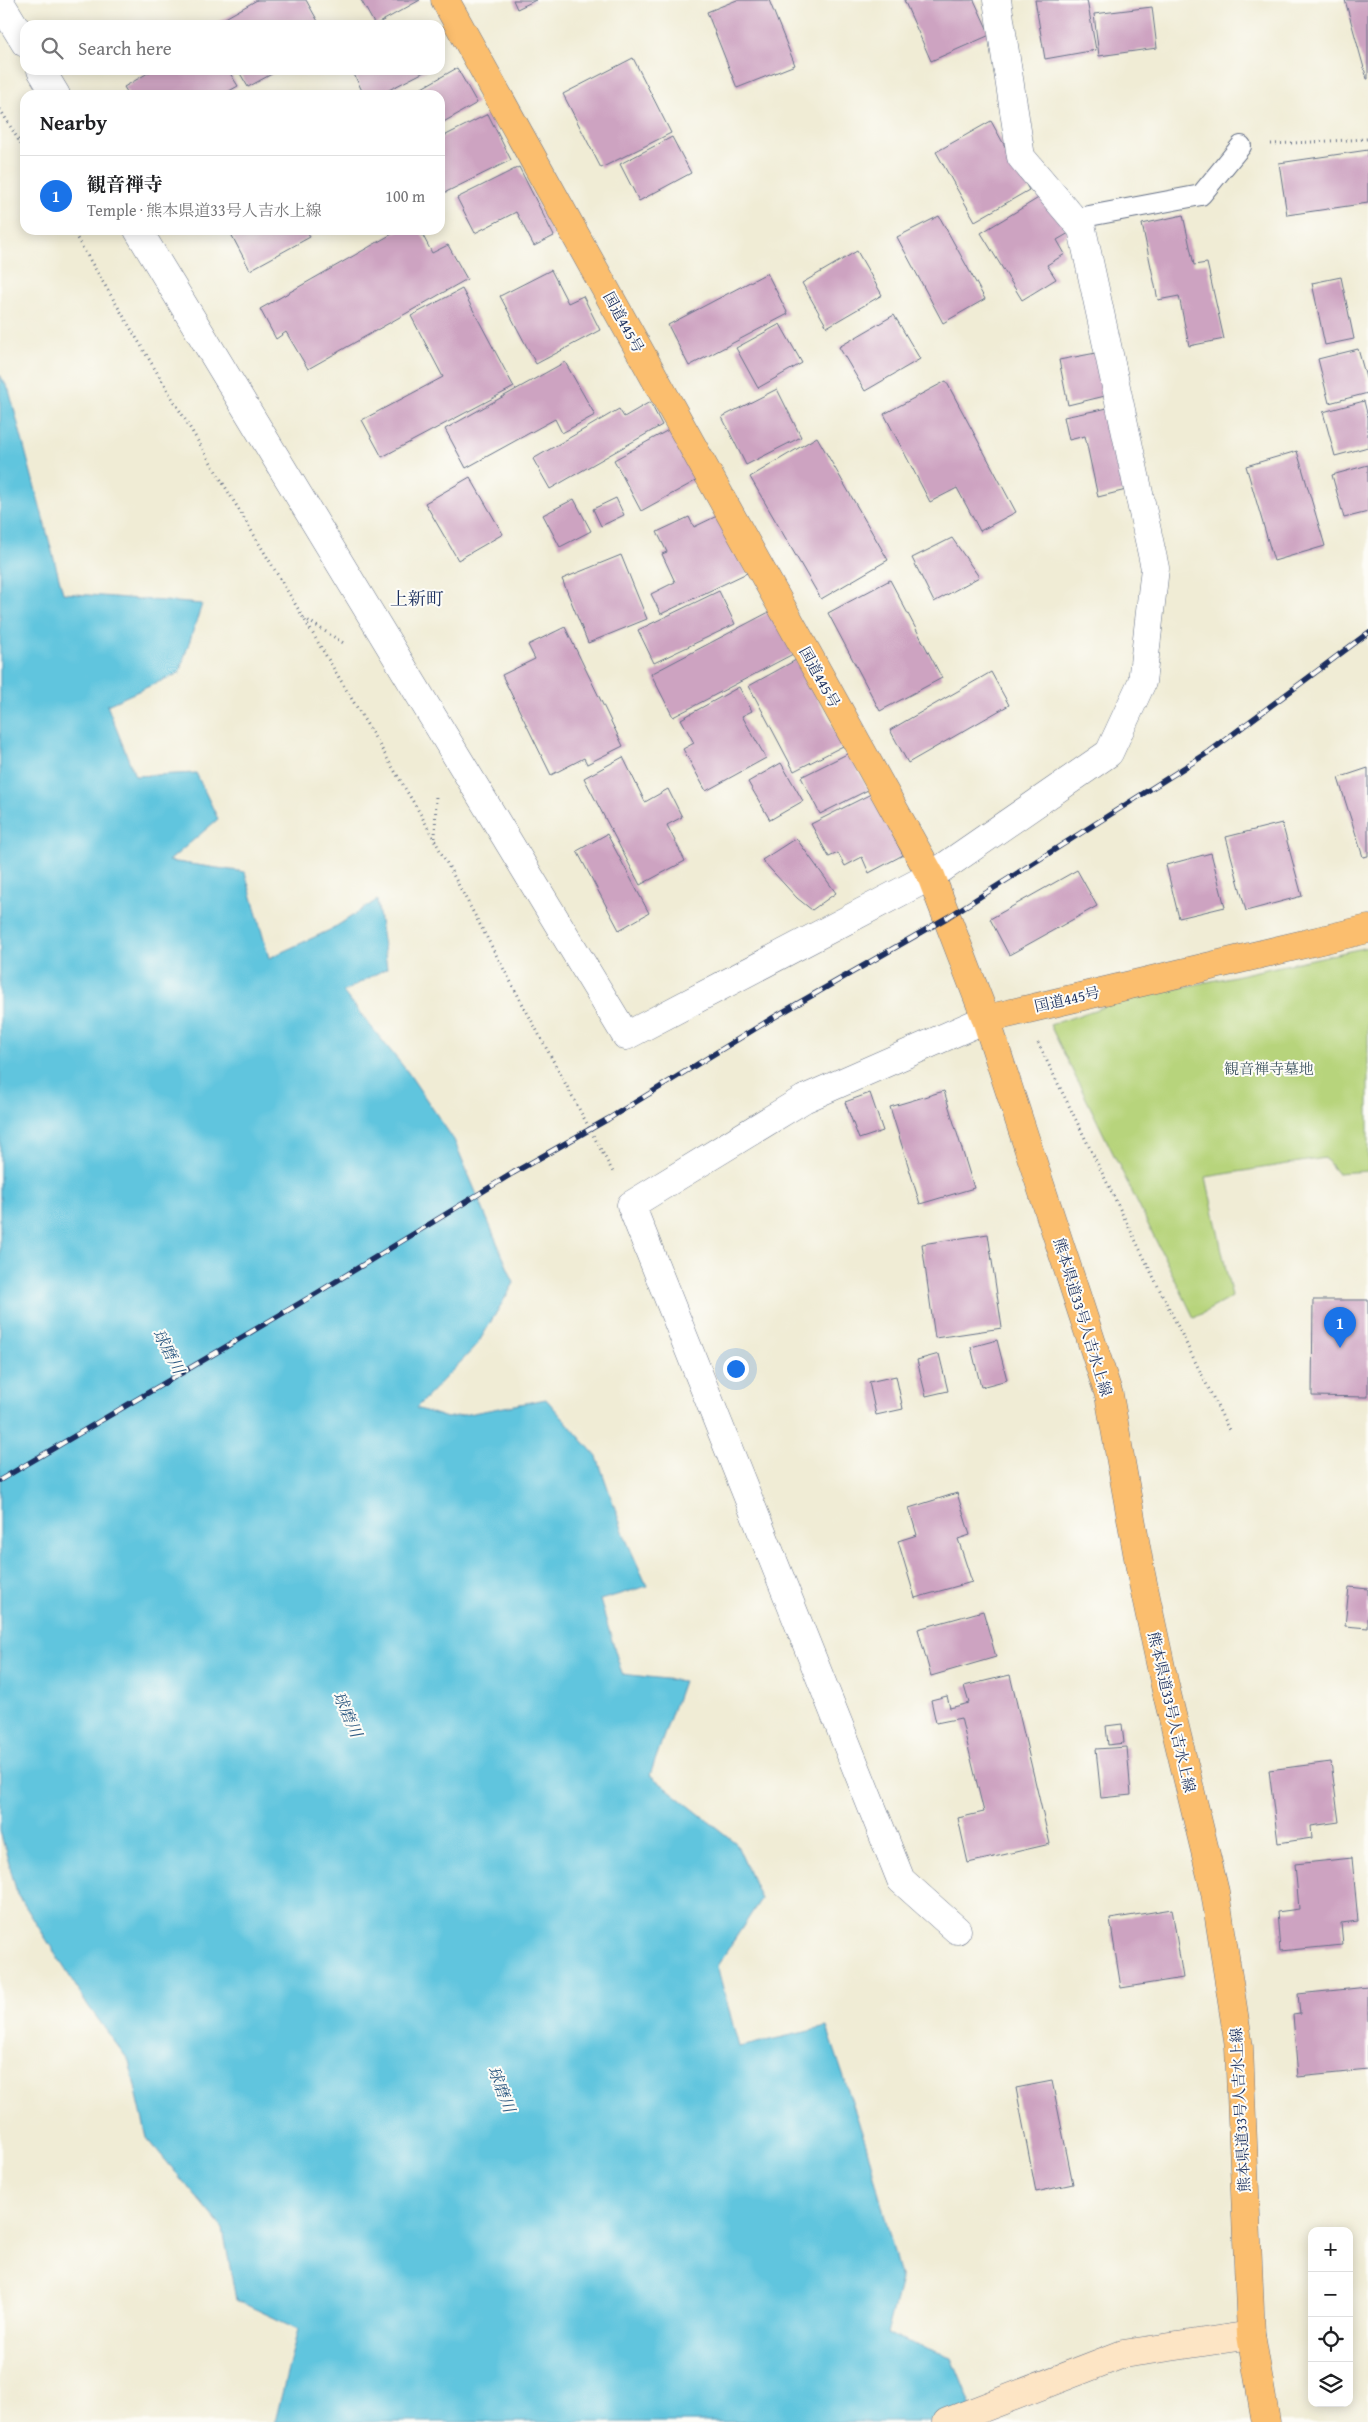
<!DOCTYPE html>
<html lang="en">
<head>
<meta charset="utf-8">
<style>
  :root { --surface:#fff; --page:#f2f2f2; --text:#202124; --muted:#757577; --line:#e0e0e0; --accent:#1a73e8 }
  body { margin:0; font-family:"Gentium Book Plus","Noto Serif JP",serif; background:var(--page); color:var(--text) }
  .controls { position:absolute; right:15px; bottom:15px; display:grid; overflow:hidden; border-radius:10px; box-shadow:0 2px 12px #0003 }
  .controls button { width:45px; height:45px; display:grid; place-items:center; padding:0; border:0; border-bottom:1px solid var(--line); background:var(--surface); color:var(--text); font:25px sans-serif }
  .you { position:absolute; left:735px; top:1368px; width:18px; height:18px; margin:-12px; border:4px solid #fff; border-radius:50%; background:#1a73e8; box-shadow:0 0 0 8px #1a73e833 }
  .badge { display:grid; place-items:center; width:32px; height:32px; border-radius:50%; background:var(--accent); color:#fff; font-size:16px; font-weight:700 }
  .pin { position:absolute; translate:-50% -41px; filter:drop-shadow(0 1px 2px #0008) }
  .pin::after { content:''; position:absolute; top:26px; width:18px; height:15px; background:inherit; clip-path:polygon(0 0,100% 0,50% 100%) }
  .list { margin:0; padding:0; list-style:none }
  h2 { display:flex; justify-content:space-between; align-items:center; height:65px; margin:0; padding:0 20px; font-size:21px }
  h2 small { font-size:16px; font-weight:400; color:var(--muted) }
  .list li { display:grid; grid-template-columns:32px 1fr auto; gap:15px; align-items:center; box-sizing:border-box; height:80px; padding:0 20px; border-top:1px solid var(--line) }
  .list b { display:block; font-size:19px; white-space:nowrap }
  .list p { margin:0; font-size:16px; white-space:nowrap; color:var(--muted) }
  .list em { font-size:16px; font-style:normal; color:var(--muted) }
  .icon { flex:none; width:28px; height:28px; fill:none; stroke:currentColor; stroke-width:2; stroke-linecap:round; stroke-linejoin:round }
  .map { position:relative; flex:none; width:1368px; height:2422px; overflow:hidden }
  .search { position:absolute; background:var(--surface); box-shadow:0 2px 12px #0003; left:20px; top:20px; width:425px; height:55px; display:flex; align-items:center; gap:12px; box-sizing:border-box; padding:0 18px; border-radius:15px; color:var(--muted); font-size:19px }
  .panel { position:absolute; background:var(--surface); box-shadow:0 2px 12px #0003; left:20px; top:90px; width:425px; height:145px; border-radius:15px }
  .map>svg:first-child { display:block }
  .green { fill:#b7d47b; stroke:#69826c }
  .water { fill:#61c5de; stroke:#3e7a9e }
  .building { fill:#cda3c1 }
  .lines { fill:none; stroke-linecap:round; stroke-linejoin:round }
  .lane-casing { stroke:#667188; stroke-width:22 }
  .street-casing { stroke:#667188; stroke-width:29 }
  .secondary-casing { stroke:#667188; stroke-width:29 }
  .primary-casing { stroke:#667188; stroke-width:29 }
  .highway-casing { stroke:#667188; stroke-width:29 }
  .path { stroke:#667188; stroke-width:3; stroke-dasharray:1 4; stroke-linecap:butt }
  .lane { stroke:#fff; stroke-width:20 }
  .street { stroke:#fff; stroke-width:28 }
  .secondary { stroke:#fde5c5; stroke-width:28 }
  .primary { stroke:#fbbe6e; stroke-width:28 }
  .highway { stroke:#fbbe6e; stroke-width:28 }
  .rail-casing { stroke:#1b2f5e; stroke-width:5.5 }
  .rail { stroke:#fdfcf7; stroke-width:4; stroke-dasharray:11; stroke-linecap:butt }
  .labels { text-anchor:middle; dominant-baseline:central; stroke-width:4; stroke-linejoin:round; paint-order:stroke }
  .street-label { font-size:15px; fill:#1b2f5e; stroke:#fdfcf7 }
  .park-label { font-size:15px; fill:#425865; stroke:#fdfcf7 }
  .water-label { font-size:16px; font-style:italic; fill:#305c84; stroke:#fdfcf7 }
  .quarter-label { font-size:18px; fill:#1b2f5e; stroke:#fdfcf7 }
</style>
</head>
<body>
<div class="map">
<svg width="1368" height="2422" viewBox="0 0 1368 2422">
  <rect width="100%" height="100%" fill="#fdfcf7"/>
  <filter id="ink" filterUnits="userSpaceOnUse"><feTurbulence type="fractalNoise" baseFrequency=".02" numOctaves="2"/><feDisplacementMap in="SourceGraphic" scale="10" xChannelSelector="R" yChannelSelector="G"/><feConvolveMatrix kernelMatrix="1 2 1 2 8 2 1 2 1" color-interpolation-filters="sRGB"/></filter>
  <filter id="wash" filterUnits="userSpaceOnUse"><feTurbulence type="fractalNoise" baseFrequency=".0096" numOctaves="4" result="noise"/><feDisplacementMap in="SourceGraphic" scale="20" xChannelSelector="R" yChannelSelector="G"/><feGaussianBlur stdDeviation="1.12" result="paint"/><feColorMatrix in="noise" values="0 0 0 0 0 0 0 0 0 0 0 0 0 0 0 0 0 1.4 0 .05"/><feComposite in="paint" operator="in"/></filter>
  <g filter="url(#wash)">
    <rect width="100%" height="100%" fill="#f0ecd5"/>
    <!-- green -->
    <path class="green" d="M1368 947V1171L1337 1173 1325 1158 1206 1177 1232 1297 1194 1318 1050 1025 1124 1000Z"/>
    <!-- water -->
    <path class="water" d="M0 375 9 390 63 593 202 604 179 673 107 705 135 776 196 773 218 819 169 861 245 872 269 958 332 929 377 900 387 968 343 992 407 1071 454 1140 514 1283 477 1345 416 1408 447 1418 546 1399 597 1457 625 1537 647 1586 600 1600 622 1674 683 1681 650 1775 736 1843 761 1899 717 1966 739 2047 827 2027 866 2144 901 2280 887 2334 952 2358 978 2422H275L298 2329 236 2300 223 2229 147 2138 129 2061 89 2007 17 1893 0 1831Z"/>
    <g id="blocks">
      <!-- building -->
      <g class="building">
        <path d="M257 0H306L320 25H213Z"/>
        <path d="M361 0H420L375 25Z"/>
        <path d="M513 0H536L517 9Z"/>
        <path d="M737 0H769L795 65 737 88 707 12Z"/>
        <path d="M904 0H974L990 35 931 61Z"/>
        <path d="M1035 0H1087L1096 50 1045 59Z"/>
        <path d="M1345 0H1368V79H1367Z"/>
        <path d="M1152 7 1157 48 1099 56 1094 14Z"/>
        <path d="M633 58 671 133 601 168 563 94Z"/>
        <path d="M457 68 477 103 440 124V95H423L420 89Z"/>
        <path d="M153 70H228L238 86 222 95H129L124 87Z"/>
        <path d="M238 70H279L248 87Z"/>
        <path d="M352 70H428L379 95H364Z"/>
        <path d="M488 114 511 160 440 195V138Z"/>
        <path d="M991 121 1029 190 975 221 936 152Z"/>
        <path d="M672 137 691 173 639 201 620 164Z"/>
        <path d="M1368 150V203L1287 215 1279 163Z"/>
        <path d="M519 167 554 236 534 246 516 212 475 233 457 198Z"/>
        <path d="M1045 194 1069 233 1057 240 1065 254 1047 265 1056 279 1022 300 981 233Z"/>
        <path d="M1183 215 1194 265 1207 263 1224 339 1189 346 1179 296 1158 300 1142 224Z"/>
        <path d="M939 216 985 299 943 323 897 237Z"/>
        <path d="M229 230H307L310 237 250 270Z"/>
        <path d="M399 230H420L432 253 448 245 467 279 308 369 286 332 276 339 260 309Z"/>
        <path d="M857 251 882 295 827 327 802 283Z"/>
        <path d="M551 270 568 303 583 296 600 330 536 364 500 296Z"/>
        <path d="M767 273 788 314 689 366 668 325Z"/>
        <path d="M1341 277 1354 339 1325 345 1312 283Z"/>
        <path d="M462 289 514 387 382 457 362 420 443 377 411 316Z"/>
        <path d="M894 315 920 359 865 391 839 347Z"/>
        <path d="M780 324 802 363 758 388 736 348Z"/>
        <path d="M1358 349 1368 385V393L1329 403 1318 359Z"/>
        <path d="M1096 353 1105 396 1068 405 1059 360Z"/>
        <path d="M565 362 595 415 562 433 555 419 466 468 445 429Z"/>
        <path d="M946 381 1016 512 980 531 957 488 930 502 884 414Z"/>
        <path d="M777 389 801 437 746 465 722 417Z"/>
        <path d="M1364 401 1368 417V447L1335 456 1323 412Z"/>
        <path d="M650 402 662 425 550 489 533 459 619 409 624 417Z"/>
        <path d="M1108 408 1126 490 1098 497 1085 436 1069 440 1064 417Z"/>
        <path d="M672 428 699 479 641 511 614 460Z"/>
        <path d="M817 437 888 560 821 599 750 477Z"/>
        <path d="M1297 451 1325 546 1274 561 1246 466Z"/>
        <path d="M1368 465V512L1344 518 1332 475Z"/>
        <path d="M470 477 503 534 458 560 425 503Z"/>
        <path d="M616 498 624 515 601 526 593 509Z"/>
        <path d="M574 499 591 531 560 547 543 515Z"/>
        <path d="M719 515 747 573 661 614 651 594 675 582 662 554 667 552 657 532 689 517 694 527Z"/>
        <path d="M952 538 979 577 934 602 912 558Z"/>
        <path d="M621 555 647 619 588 643 562 579Z"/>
        <path d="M890 580 942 678 880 711 828 613Z"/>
        <path d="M719 591 735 624 654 663 638 630Z"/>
        <path d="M771 611 793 654 673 717 651 674Z"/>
        <path d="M565 627 623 746 587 764 584 758 551 775 502 675 535 659 528 645Z"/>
        <path d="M796 660 843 746 794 771 749 686Z"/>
        <path d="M991 672 1009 705 908 763 890 730Z"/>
        <path d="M739 687 752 711 742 716 766 758 706 791 683 749 694 743 681 719Z"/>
        <path d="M849 753 868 790 820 814 801 777Z"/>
        <path d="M623 757 645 802 668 789 682 817 667 825 685 861 640 885 584 778Z"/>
        <path d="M781 763 803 801 770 820 748 782Z"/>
        <path d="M1368 768V856L1363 857 1338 778Z"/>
        <path d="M871 794 903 855 869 873 862 857 845 866 838 853 829 857 811 824Z"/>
        <path d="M1282 823 1302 896 1246 911 1226 837Z"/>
        <path d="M607 834 649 913 619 930 577 851Z"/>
        <path d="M796 838 836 893 812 910 797 898 762 860Z"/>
        <path d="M1211 853 1225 907 1179 918 1166 865Z"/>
        <path d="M1077 870 1097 906 1009 955 990 919Z"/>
        <path d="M944 1091 974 1188 920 1204 890 1107Z"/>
        <path d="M870 1093 883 1131 859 1139 845 1102Z"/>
        <path d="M988 1234 1002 1328 935 1338 922 1244Z"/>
        <path d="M1313 1300H1368V1397L1312 1396Z"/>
        <path d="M997 1340 1007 1380 981 1387 971 1347Z"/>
        <path d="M939 1354 948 1391 926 1396 917 1360Z"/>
        <path d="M896 1376 903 1409 876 1415 869 1382Z"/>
        <path d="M957 1493 970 1535 958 1539 972 1582 915 1598 898 1541 917 1535 909 1508Z"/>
        <path d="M1349 1587 1368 1589V1628L1345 1626Z"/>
        <path d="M983 1611 996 1657 931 1676 918 1629Z"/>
        <path d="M1010 1675 1050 1844 968 1863 958 1818 984 1812 961 1718 936 1723 931 1700 947 1696 950 1708 969 1703 964 1686Z"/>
        <path d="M1122 1724 1124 1743 1108 1745 1106 1726Z"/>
        <path d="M1127 1747 1131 1795 1101 1798 1096 1749Z"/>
        <path d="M1331 1762 1339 1822 1311 1826 1312 1838 1278 1843 1269 1770Z"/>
        <path d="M1352 1858 1358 1921 1341 1923 1343 1945 1280 1951 1277 1912 1299 1909 1295 1864Z"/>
        <path d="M1172 1909 1183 1978 1121 1988 1110 1919Z"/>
        <path d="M1368 1987V2070L1298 2077 1293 2015 1300 2014 1298 1994Z"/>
        <path d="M1052 2081 1073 2184 1036 2192 1016 2088Z"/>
      </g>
    </g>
  </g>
  <g filter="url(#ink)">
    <use href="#blocks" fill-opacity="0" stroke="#667188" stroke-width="1"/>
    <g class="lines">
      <!-- lane casing -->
      <g class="lane-casing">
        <path id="lane" d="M1073 219 1201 195 1241 146"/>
      </g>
      <!-- street casing -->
      <g class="street-casing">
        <g id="street">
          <path d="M0 2 25 43"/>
          <path d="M41 70 56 95"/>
          <path d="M138 230 626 1036 931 876 1109 753 1142 682 1155 568 1082 229 1021 157 997 0"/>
          <path d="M957 1930 901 1880 631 1205 804 1099 986 1019"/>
        </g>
      </g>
      <!-- secondary casing -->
      <g class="secondary-casing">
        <path id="secondary" d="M947 2422 1123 2354 1251 2335"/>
      </g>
      <!-- primary casing -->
      <g class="primary-casing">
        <path id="primary" d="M986 1019 1109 1395 1141 1574 1165 1686 1215 1892 1239 2047 1251 2335 1266 2422"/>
      </g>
      <!-- highway casing -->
      <g class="highway-casing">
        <path id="highway" d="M445 0 931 876 986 1019 1368 929"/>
      </g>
      <!-- path -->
      <g class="path">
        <path d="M0 109 25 151"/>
        <path d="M1271 144 1368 139"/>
        <path d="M72 230 421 815 614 1174"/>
        <path d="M304 618 345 644"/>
        <path d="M435 838 436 794"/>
        <path d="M1038 1043 1230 1432"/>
      </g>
      <!-- lane -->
      <use href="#lane" class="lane"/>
      <!-- street -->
      <use href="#street" class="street"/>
      <!-- secondary -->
      <use href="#secondary" class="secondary"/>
      <!-- primary -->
      <use href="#primary" class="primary"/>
      <!-- highway -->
      <use href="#highway" class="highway"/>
      <!-- rail casing -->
      <g class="rail-casing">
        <path id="rail" d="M0 1480 317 1293 513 1173 608 1119 771 1019 948 917 1209 752 1368 633"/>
      </g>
      <!-- rail -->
      <use href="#rail" class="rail"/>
    </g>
  </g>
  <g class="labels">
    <!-- street labels -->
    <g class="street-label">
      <text transform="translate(624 322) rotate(61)">国道445号</text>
      <text transform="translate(820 677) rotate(61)">国道445号</text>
      <text transform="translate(1067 999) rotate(-13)">国道445号</text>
      <text transform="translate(1083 1317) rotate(73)">熊本県道33号人吉水上線</text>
      <text transform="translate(1172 1712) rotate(77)">熊本県道33号人吉水上線</text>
      <text transform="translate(1240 2110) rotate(-93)">熊本県道33号人吉水上線</text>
    </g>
    <!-- park labels -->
    <g class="park-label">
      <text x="1269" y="1068">観音禅寺墓地</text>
    </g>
    <!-- water labels -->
    <g class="water-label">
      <text transform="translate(169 1351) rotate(62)">球磨川</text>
      <text transform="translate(348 1714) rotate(66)">球磨川</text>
      <text transform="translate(502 2089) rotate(69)">球磨川</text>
    </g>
    <!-- quarter labels -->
    <g class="quarter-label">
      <text x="417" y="598">上新町</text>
    </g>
  </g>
</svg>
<div class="controls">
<button>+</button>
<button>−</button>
<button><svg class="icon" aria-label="locate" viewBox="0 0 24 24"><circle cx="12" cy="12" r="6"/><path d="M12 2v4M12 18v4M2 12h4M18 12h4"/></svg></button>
<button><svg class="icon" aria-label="layers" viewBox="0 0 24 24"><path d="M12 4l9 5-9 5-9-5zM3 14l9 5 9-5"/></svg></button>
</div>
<div class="you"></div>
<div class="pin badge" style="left:1340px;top:1348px">1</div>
<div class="search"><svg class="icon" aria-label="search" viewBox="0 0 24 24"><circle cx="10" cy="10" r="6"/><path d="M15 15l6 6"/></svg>Search here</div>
<section class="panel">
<h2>Nearby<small></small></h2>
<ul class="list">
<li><span class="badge">1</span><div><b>観音禅寺</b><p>Temple · 熊本県道33号人吉水上線</p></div><em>100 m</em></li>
</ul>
</section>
</div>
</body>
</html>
